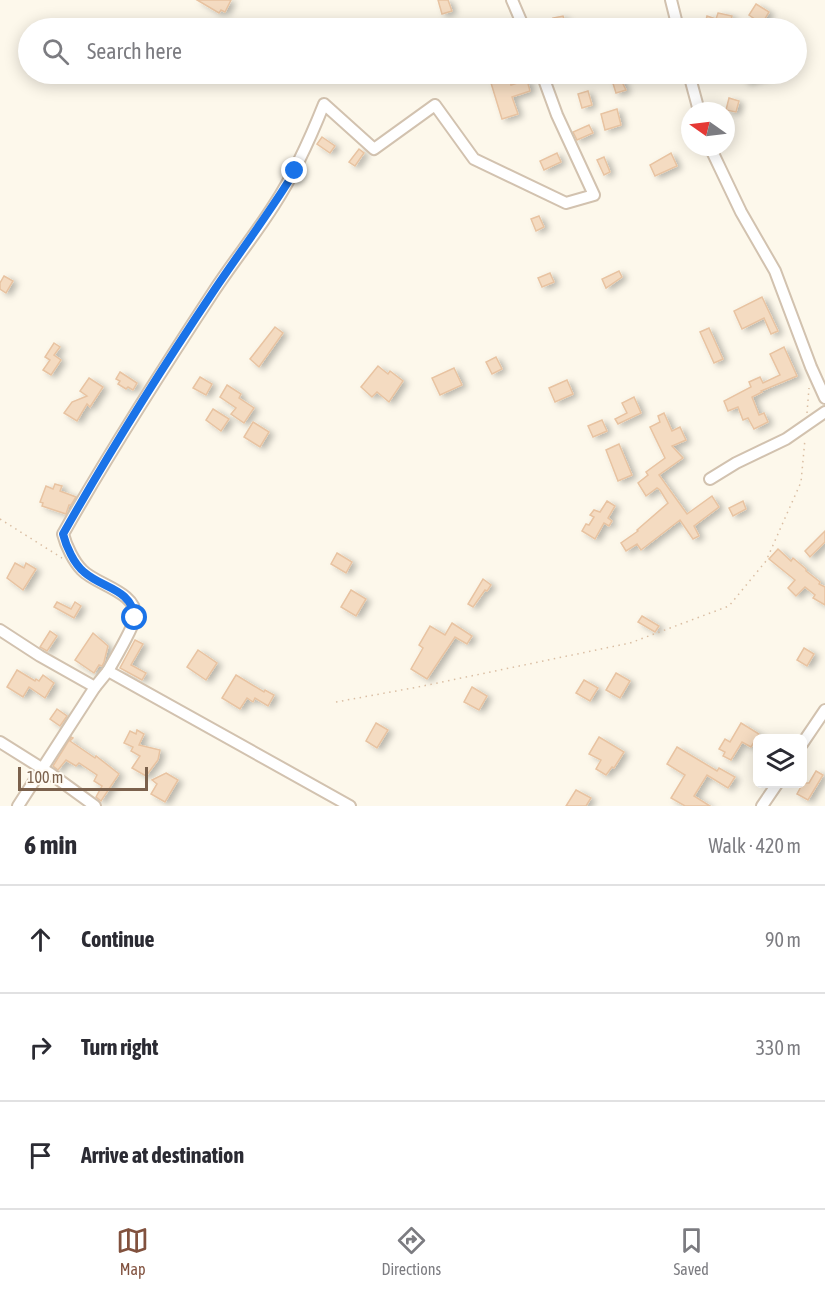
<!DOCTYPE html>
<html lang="en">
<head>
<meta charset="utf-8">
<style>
  :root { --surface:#fff; --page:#f7f7f7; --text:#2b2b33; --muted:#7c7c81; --line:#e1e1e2; --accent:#81513e }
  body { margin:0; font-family:"Asap Condensed",sans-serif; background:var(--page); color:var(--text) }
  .controls { position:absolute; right:18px; bottom:18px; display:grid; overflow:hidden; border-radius:9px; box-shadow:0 3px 15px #0003 }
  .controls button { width:54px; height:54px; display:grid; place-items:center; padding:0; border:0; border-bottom:2px solid var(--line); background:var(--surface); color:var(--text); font:30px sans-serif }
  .compass { position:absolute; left:681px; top:102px; width:54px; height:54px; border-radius:50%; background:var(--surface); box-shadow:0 3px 15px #0003; rotate:284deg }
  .scale { position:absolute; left:18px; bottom:15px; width:130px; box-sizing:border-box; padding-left:6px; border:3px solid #7b614c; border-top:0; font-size:16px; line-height:21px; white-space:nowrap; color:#7b614c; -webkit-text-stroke:4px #fffbf3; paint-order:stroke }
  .stop { position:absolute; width:18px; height:18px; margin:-14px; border:4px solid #1a73e8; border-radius:50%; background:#fff }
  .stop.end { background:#1a73e8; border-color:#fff; box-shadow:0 2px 6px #0008 }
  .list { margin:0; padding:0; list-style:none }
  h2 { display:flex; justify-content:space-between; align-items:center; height:78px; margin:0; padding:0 24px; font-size:26px }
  h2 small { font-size:20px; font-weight:400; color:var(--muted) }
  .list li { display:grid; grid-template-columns:39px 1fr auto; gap:18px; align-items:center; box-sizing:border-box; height:108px; padding:0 24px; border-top:2px solid var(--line) }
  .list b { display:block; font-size:22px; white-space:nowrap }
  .list em { font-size:20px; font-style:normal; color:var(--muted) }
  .icon { flex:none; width:33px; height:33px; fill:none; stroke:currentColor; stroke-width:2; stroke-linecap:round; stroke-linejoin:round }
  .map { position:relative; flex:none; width:825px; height:806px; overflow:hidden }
  .search { position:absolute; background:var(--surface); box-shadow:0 3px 15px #0003; left:18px; right:18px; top:18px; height:66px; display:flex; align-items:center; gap:15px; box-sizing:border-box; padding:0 21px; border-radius:33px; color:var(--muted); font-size:22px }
  .sheet { height:402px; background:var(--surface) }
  nav { display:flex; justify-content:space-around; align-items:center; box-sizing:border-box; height:84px; border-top:2px solid var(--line); background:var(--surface); font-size:16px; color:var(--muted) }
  nav a { display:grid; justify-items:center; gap:3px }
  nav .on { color:var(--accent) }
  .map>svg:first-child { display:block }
  .building { fill:#f4dbc1; stroke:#e8c3a1; stroke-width:1.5; filter:url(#shadow) }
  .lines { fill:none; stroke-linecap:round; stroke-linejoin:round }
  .minor-casing { stroke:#d2c2af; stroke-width:14 }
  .path { stroke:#dabea3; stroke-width:1.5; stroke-dasharray:1.5 4.5; stroke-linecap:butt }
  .minor { stroke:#fff; stroke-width:10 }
  .route { stroke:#1a73e8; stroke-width:8 }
</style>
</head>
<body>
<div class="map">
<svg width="825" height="806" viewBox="0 0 825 806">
  <defs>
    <filter id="shadow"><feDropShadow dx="4.5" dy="2.5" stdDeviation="3" flood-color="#0004"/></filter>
  </defs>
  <rect width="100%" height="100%" fill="#fdf8eb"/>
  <!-- building -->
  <g class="building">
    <path d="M197 0H231L225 12 221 10 219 13Z"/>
    <path d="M438 0H448L452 11 442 14Z"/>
    <path d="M756 4 769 12 762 24 749 15Z"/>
    <path d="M718 13 732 16 729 28H704L707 16 716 19Z"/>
    <path d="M563 16 567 28H557L553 18Z"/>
    <path d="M610 74H618L626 90 616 93Z"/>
    <path d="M743 74H768L746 82Z"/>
    <path d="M509 79 511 85 527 80 530 91 512 97 518 114 502 119 491 83Z"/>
    <path d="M588 91 592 105 582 108 578 94Z"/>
    <path d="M729 98 739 101 736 112 726 110Z"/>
    <path d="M617 109 621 125 605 130 601 114Z"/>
    <path d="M589 125 593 133 577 140 573 132Z"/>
    <path d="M322 137 335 146 330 153 317 144Z"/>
    <path d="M359 149 364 153 355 166 349 162Z"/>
    <path d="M557 153 561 162 544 170 540 161Z"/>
    <path d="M671 153 677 166 655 176 650 165Z"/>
    <path d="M604 157 610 172 604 175 597 160Z"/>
    <path d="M539 216 544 227 536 231 531 219Z"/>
    <path d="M619 271 622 277 606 288 602 279Z"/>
    <path d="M550 273 554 282 542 287 538 278Z"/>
    <path d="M4 276 13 281 6 293 0 289V283Z"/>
    <path d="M762 297 778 331 771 334 764 318 742 329 734 311Z"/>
    <path d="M275 327 283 333 259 367 250 359Z"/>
    <path d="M709 328 723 359 714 363 700 332Z"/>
    <path d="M54 343 60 347 54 355 61 360 51 375 43 370 50 360 45 357Z"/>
    <path d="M784 347 797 376 761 391 762 392 752 397 759 415 764 413 768 422 754 429 748 418 743 420 738 407 728 411 724 401 751 387 749 382 760 377 763 383 780 375 770 354Z"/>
    <path d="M496 357 502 369 492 374 486 362Z"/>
    <path d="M378 366 388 374 390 371 403 381 389 402 377 392 372 397 361 387Z"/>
    <path d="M454 368 462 385 440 395 432 378Z"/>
    <path d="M120 372 137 383 133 390 128 387 126 389 118 384 120 381 116 379Z"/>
    <path d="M200 377 212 384 206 395 193 388Z"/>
    <path d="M89 378 103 387 90 407 87 404 77 421 64 413 72 402 87 396 80 391Z"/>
    <path d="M567 380 573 394 555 402 549 388Z"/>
    <path d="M227 385 241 394 239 398 254 408 244 423 231 414 236 408 220 397Z"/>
    <path d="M634 397 641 413 618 424 615 419 627 413 622 403Z"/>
    <path d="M213 409 229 419 221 431 206 420Z"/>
    <path d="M664 413 672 431 680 427 686 440 672 446 683 458 659 475 687 514 712 496 719 507 694 526 699 536 693 539 680 520 641 550 637 544 626 551 621 543 638 531 637 530 668 503 660 490 657 488 646 496 638 483 648 475 646 472 665 458 650 427 660 422 658 416Z"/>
    <path d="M602 420 607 431 593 437 588 426Z"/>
    <path d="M253 422 269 432 260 447 244 437Z"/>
    <path d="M619 444 632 475 618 481 606 450Z"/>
    <path d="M55 484 62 486 60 491 76 497 71 505H69L66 514 42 506 43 503 40 502 46 486 53 489Z"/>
    <path d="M607 501 615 506 608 518 612 521 609 526 604 523 595 539 582 531 586 524 589 525 594 517 590 515 594 510 600 512Z"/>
    <path d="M743 501 746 509 733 516 729 508Z"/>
    <path d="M825 531V542L810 557 805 551Z"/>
    <path d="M778 549 791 561 793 558 806 569V571L820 582 819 584 825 587V605L813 598 815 595 805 587 796 596 788 588 795 580 769 559Z"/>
    <path d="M337 553 352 562 346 573 331 564Z"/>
    <path d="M15 563 24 568 26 563 36 569 23 590 7 578Z"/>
    <path d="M483 579 491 585 487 591 485 590 473 607 468 604Z"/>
    <path d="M351 590 366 599 356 616 341 607Z"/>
    <path d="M57 602 71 609 75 602 81 606 74 618 54 607Z"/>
    <path d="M642 616 659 626 655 632 638 622Z"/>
    <path d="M452 623 472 636 467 644 455 637 427 679 411 669 423 648 419 645 430 626 445 635Z"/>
    <path d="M50 631 57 636 47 651 40 647Z"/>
    <path d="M93 633 108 646 104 662 102 666 99 665 94 673 75 660Z"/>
    <path d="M135 640 143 644 131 665 146 673 142 680 120 668Z"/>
    <path d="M804 648 814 654 807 666 797 660Z"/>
    <path d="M198 650 217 663 206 680 187 667Z"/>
    <path d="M17 670 35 681 36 679 39 681 43 675 54 683 45 698 29 687 23 697 7 687Z"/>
    <path d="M616 673 630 681 620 698 606 690Z"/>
    <path d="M236 675 264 692 265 690 274 695 268 706 255 698 253 702 247 698 240 709 222 698Z"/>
    <path d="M584 680 598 688 590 701 576 693Z"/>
    <path d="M472 687 487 696 479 710 464 702Z"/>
    <path d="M57 709 67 716 60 726 50 719Z"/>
    <path d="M376 723 388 730 377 748 366 741Z"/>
    <path d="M741 723 759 734 751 747 742 742 731 760 723 756 725 752 719 749 725 739 730 742Z"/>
    <path d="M137 730 144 734 139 745 160 750 158 760 146 776 132 768 140 756 131 751 133 747 124 743 130 731 136 734Z"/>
    <path d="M71 737 73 738 70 741 95 758 96 756 119 774 101 801 96 797 102 786 94 781 97 775 79 763 76 766 66 760 58 770 53 766Z"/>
    <path d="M599 737 624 752 614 768 612 767 606 775 596 769 601 760 589 754Z"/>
    <path d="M677 747 717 771 719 768 735 777 728 788 707 775 694 796 710 806H685L671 798 685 775 667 764Z"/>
    <path d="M816 771 823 775 808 800 797 794 803 783H809Z"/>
    <path d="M166 773 178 780 165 802 151 794 157 784 152 780Z"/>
    <path d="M576 790 591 798 586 806H566Z"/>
  </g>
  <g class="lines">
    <!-- minor casing -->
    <g class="minor-casing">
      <g id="minor">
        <path d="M512 0 524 28"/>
        <path d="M671 0 678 28"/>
        <path d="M689 74 699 111"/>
        <path d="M710 147 741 212 775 271 811 367 825 398"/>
        <path d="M710 479 736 463 786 439 825 412"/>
        <path d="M0 630 40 656 95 687"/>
        <path d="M0 742 51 774 95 806"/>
        <path d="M802 744 825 710"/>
        <path d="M18 806 95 687 108 671"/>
        <path d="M350 806 108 671C114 660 134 627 135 617 138 592 96 585 82 570 74 562 66 546 63 534 110 451 162 370 214 291 233 262 255 235 274 205 295 173 310 139 324 104L374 149 435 105 474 159 566 203 594 195 557 115 542 74"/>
        <path d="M762 806 777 784"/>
      </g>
    </g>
    <!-- path -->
    <g class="path">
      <path d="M807 413 809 388"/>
      <path d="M0 519 62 558"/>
      <path d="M336 702 418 687 630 643 729 606 766 561 801 482 805 439"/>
    </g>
    <!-- minor -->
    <use href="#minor" class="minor"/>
  </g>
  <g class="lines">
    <!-- route -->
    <path class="route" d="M135 618C131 588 103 589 84 572 74 564 66 546 63 534 110 451 162 368 215 289 242 249 270 212 295 171"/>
  </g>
</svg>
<div class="controls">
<button><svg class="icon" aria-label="layers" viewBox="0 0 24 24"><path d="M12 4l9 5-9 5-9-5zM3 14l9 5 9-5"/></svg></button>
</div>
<svg class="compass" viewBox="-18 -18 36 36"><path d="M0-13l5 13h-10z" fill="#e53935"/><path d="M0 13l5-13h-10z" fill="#7c7c81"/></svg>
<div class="scale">100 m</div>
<div class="stop" style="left:135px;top:618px"></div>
<div class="stop end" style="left:295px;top:171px"></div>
<div class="search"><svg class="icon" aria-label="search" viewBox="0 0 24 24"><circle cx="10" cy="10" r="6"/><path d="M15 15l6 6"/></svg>Search here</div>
</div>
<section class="sheet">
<h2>6 min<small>Walk · 420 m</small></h2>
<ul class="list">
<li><svg class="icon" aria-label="ahead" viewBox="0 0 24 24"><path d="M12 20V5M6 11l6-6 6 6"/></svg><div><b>Continue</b></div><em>90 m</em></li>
<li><svg class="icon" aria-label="right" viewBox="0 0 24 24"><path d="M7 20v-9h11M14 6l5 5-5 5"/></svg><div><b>Turn right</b></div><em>330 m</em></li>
<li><svg class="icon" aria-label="arrive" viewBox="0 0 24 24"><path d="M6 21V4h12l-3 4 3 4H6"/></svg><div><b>Arrive at destination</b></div></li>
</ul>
</section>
<nav>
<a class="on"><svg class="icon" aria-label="map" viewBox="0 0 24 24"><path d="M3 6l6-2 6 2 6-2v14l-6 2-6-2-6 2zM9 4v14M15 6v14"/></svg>Map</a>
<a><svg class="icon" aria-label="directions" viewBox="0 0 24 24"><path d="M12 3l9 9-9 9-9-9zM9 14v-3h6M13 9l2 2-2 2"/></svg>Directions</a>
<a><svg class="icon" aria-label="saved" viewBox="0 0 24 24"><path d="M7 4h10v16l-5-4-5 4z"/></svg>Saved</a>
</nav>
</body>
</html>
